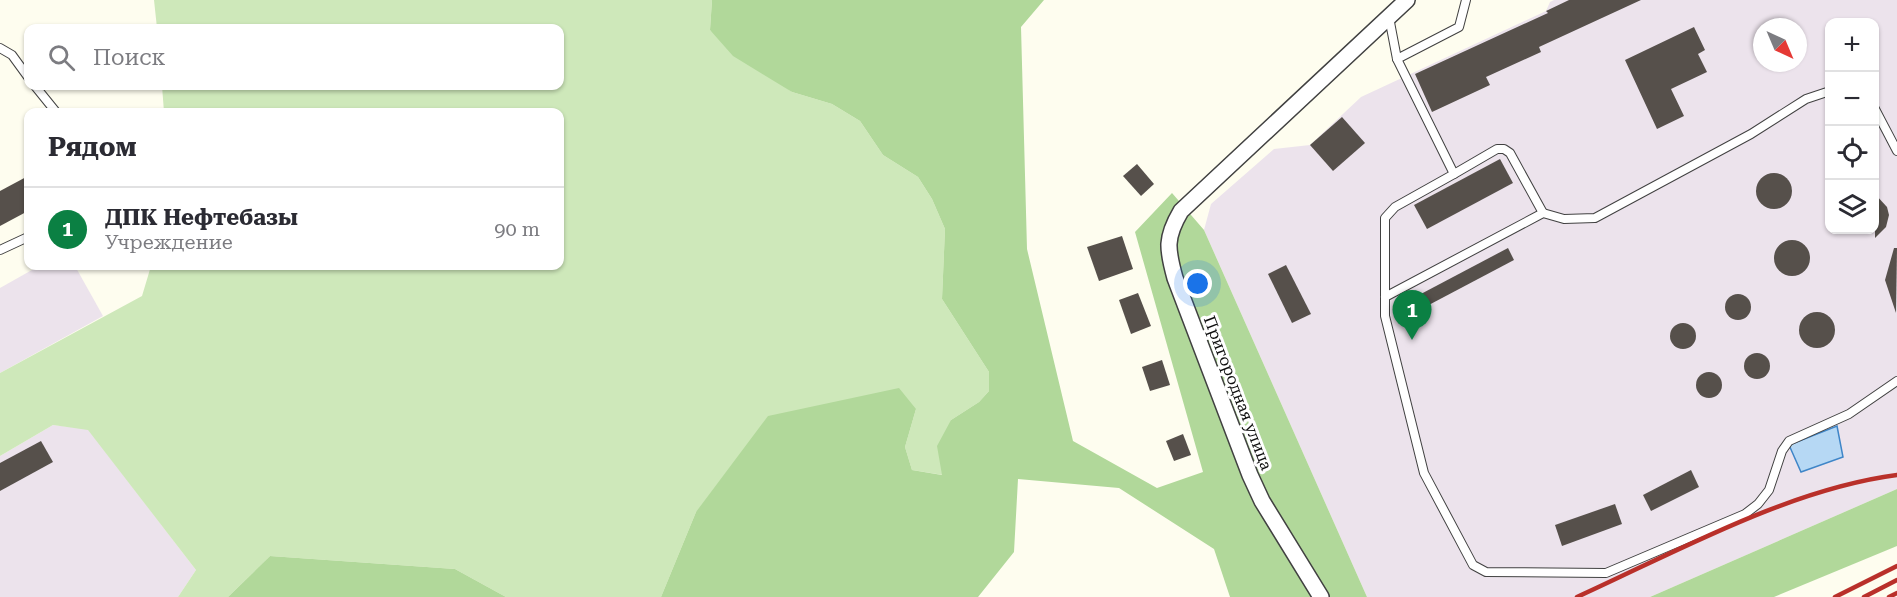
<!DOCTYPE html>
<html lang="ru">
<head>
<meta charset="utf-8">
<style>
  :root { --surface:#fff; --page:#f2f2f3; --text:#2b2b33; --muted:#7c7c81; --line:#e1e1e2; --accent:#0b8043 }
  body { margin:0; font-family:"Roboto Serif",serif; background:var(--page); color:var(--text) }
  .controls { position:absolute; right:18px; top:18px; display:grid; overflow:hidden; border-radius:12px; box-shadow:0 2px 4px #0004 }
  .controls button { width:54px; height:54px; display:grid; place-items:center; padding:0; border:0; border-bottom:2px solid var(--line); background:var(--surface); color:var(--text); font:30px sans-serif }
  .compass { position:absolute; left:1753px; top:18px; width:54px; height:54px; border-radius:50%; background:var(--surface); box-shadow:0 2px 4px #0004; rotate:136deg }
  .you { position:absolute; left:1198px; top:284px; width:21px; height:21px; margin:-15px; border:4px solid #fff; border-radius:50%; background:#1a73e8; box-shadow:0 0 0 9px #1a73e833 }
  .badge { display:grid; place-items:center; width:39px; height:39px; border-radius:50%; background:var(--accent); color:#fff; font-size:20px; font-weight:700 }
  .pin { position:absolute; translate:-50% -50px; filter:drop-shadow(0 2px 3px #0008) }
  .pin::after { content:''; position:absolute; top:32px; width:21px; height:18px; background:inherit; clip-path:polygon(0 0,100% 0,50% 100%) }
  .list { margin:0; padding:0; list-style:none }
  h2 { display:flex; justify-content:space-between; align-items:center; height:78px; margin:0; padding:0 24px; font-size:26px }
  h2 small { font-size:20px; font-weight:400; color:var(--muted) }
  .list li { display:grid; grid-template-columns:39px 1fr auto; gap:18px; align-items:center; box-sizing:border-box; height:84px; padding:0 24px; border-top:2px solid var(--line) }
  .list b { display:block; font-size:22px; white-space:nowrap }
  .list p { margin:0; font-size:20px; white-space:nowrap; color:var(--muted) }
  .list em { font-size:20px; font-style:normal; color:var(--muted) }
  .icon { flex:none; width:33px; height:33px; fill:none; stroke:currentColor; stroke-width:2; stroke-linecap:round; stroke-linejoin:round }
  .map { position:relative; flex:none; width:1897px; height:597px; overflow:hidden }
  .search { position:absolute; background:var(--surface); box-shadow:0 2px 4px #0004; left:24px; top:24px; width:540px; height:66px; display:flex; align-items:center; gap:15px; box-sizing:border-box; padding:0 21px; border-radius:12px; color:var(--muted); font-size:22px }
  .panel { position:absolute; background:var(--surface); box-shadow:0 2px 4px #0004; left:24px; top:108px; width:540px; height:162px; border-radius:12px }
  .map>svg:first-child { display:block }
  .industrial { fill:#ece3ec; fill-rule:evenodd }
  .green { fill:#cee8ba }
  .forest { fill:#b1d89a }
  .water { fill:#b6d8f4; stroke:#3f86c8; stroke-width:1.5 }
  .building { fill:#56504b }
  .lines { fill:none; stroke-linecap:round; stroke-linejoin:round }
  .service-casing { stroke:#414141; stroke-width:10 }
  .minor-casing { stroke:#414141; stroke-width:18 }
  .service { stroke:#fff; stroke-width:8 }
  .minor { stroke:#fff; stroke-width:15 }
  .rail { stroke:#b9302a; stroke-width:4.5 }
  .labels { text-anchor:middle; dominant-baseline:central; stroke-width:6; stroke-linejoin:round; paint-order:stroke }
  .street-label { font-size:16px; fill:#0e0e0e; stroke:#fff }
</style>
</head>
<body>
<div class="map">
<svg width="1897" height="597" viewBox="0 0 1897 597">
  <rect width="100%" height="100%" fill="#fefdef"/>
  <!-- industrial -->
  <g class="industrial">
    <path d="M1554 0H1897V489L1650 597H1367L1204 230 1211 204 1274 149 1310 145 1361 97 1546 11 1550 2ZM1830 22H1874V230H1830ZM1762 27H1798V63H1762Z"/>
    <path d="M39 266H75L103 316 0 373V288Z"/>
    <path d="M53 425 88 429 196 570 178 597H0V456Z"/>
  </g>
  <!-- green -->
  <path class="green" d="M154 0H712L710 30 792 92 832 104 860 121 883 155 918 177 932 199 945 229 942 299 989 372V391L979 402 951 420 943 475 912 470 905 447 916 409 696 512 661 597H506L455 569 270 556 228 597H178L196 570 88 430 53 425 0 456V373L142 296 151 266H560V112H164L162 86H560V28H157Z"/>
  <!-- forest -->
  <g class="forest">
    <path d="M712 0H1044L1021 27 1027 249 1073 441 1157 488 1203 472 1135 232 1172 193 1204 230 1367 597H1230L1214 549 1119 488 1018 479 1014 552 978 597H661L696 512 768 416 899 388 916 409 905 447 912 470 942 475 937 446 951 420 979 402 989 391V372L942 299 945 229 932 199 918 177 883 155 860 121 832 104 792 92 733 56 710 30Z"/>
    <path d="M1897 489V546L1774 597H1650Z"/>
    <path d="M270 556 455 569 506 597H228Z"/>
  </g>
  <!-- water -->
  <path class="water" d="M1837 426 1843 457 1801 472 1789 445Z"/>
  <!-- building -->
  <g class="building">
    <path d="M1569 0H1641L1539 47 1541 52 1486 77 1490 85 1432 112 1415 74 1548 13 1546 11Z"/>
    <path d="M1694 27 1705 50 1698 54 1707 72 1671 89 1684 116 1657 129 1625 60Z"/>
    <path d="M1342 117 1365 143 1333 171 1310 145Z"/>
    <path d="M1500 159 1513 183 1427 229 1414 205Z"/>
    <path d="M1137 164 1154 184 1141 196 1123 176Z"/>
    <circle cx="1774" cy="191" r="18"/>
    <path d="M28 176V211L0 226V191Z"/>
    <path d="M1875 194 1887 207 1889 215 1886 227 1875 238Z"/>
    <path d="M1122 236 1133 269 1099 281 1087 247Z"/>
    <circle cx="1792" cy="258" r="18"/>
    <path d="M1508 248 1514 260 1425 307 1419 295Z"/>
    <path d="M1894 248H1897L1896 313 1885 280Z"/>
    <path d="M1286 265 1311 314 1292 323 1268 274Z"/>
    <path d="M1138 293 1151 326 1131 334 1119 300Z"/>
    <circle cx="1738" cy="307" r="13"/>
    <circle cx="1817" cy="330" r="18"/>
    <circle cx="1683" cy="336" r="13"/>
    <circle cx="1757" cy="366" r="13"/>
    <path d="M1162 360 1170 385 1150 391 1142 367Z"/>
    <circle cx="1709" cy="385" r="13"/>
    <path d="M1183 434 1191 455 1174 461 1166 441Z"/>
    <path d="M41 441 53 462 0 491V463Z"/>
    <path d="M1691 470 1699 487 1651 511 1643 495Z"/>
    <path d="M1615 504 1622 524 1562 546 1555 525Z"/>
  </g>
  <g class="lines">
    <!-- service casing -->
    <g class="service-casing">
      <g id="service">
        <path d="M1389 17 1397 59 1454 174 1395 207 1385 218V316L1424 473 1473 565 1486 572 1606 573 1745 514 1758 504 1769 490 1782 451 1789 441 1849 414 1897 381"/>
        <path d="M0 48 12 55 28 77"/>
        <path d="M1397 59 1459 27 1466 0"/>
        <path d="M35 86 56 112"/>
        <path d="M1874 107 1897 151"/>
        <path d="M1454 174 1497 149H1504L1510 153 1543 213"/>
        <path d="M0 250 28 237"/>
        <path d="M1385 297 1543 213 1564 219 1595 218 1751 134 1806 99 1830 91"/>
      </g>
    </g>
    <!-- minor casing -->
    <g class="minor-casing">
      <path id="minor" d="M1321 597 1262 501 1250 475 1175 278C1167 249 1165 238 1181 211L1407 0"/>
    </g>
    <!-- service -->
    <use href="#service" class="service"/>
    <!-- minor -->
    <use href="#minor" class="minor"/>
    <!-- rail -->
    <g class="rail">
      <path d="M1577 597C1676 552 1789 489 1897 475"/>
      <path d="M1835 597 1897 566"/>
      <path d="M1864 597 1897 580"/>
      <path d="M1889 597 1897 593"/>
    </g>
  </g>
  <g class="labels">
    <!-- street labels -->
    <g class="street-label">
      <text transform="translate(1238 393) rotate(69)">Пригородная улица</text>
    </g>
  </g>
</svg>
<div class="controls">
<button>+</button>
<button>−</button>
<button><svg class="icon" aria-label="locate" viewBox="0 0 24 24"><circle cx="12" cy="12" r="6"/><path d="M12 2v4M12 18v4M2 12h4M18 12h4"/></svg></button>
<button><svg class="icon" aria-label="layers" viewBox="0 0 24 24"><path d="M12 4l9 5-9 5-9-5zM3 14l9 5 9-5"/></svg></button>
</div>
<svg class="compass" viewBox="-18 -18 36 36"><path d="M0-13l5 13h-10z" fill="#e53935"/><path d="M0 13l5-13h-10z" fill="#7c7c81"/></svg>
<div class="you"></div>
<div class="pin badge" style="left:1412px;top:340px">1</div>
<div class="search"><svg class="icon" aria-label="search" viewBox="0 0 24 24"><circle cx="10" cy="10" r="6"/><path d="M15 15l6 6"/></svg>Поиск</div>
<section class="panel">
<h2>Рядом<small></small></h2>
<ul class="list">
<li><span class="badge">1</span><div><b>ДПК Нефтебазы</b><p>Учреждение</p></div><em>90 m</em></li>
</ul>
</section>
</div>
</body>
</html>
